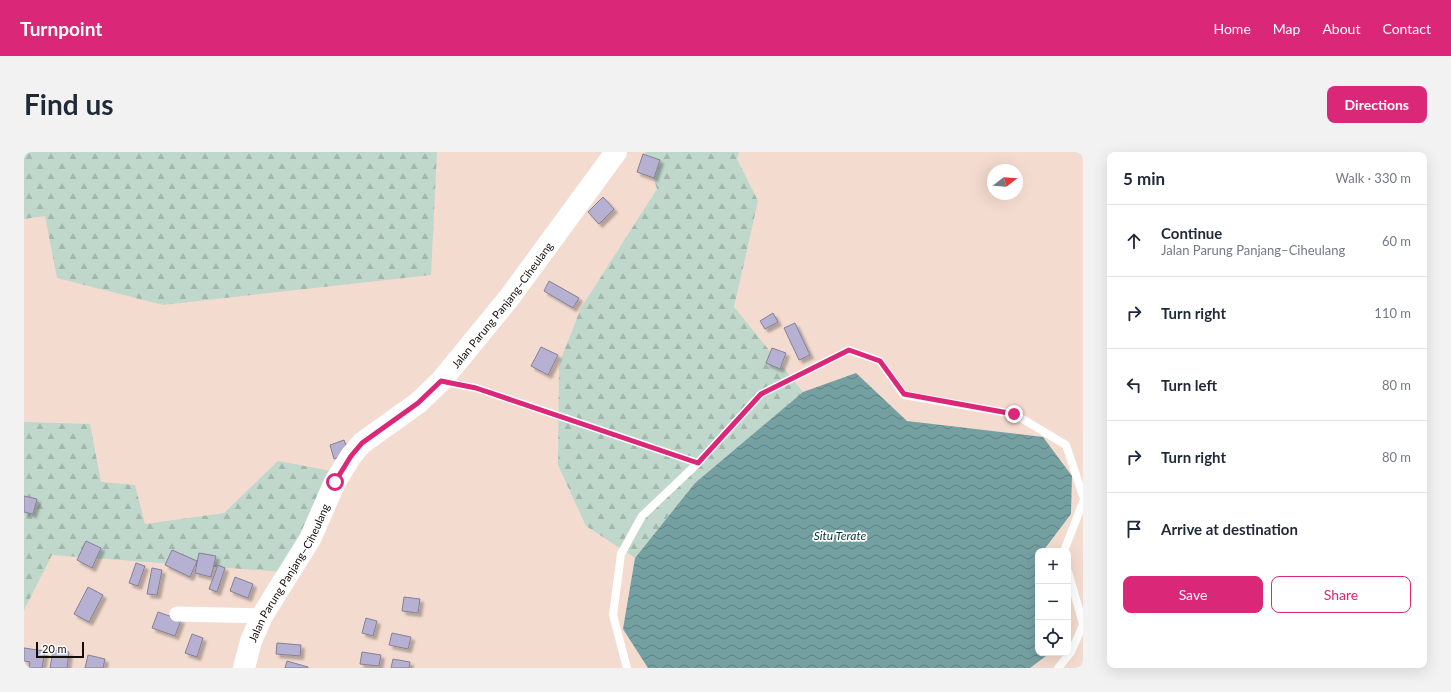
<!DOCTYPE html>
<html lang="en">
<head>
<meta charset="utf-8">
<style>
  :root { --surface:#fff; --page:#f2f2f3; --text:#1f2937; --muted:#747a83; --line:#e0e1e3; --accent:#db2777 }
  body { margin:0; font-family:Lato,sans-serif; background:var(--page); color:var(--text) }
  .controls { position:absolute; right:12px; bottom:12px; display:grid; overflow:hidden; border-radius:8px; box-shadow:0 4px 16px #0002 }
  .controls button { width:36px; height:36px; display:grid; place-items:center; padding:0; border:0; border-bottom:1px solid var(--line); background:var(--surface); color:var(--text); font:20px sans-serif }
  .compass { position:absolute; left:963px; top:12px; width:36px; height:36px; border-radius:50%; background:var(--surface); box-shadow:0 4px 16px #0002; rotate:73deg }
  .scale { position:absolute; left:12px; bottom:10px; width:48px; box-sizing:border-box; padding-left:4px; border:2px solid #140d09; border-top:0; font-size:11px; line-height:14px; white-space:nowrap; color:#140d09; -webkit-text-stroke:3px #fff; paint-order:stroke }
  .stop { position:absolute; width:12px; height:12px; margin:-9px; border:3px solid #db2777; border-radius:50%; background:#fff }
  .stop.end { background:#db2777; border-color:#fff; box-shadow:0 1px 4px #0008 }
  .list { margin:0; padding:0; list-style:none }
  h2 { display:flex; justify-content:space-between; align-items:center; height:52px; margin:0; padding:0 16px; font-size:17px }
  h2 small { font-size:13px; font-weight:400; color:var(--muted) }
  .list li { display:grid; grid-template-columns:26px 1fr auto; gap:12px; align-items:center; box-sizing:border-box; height:72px; padding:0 16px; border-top:1px solid var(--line) }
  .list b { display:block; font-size:15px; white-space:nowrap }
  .list p { margin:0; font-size:13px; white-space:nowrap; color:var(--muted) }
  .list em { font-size:13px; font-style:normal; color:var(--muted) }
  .actions { display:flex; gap:8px; padding:12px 16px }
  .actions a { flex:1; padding:9px 0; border:1px solid var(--accent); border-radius:8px; text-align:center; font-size:14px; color:var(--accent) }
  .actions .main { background:var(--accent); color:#fff }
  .icon { flex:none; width:22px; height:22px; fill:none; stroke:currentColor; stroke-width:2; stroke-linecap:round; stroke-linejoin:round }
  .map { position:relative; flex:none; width:1059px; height:516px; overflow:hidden; border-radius:8px }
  header { display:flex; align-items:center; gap:24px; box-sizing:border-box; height:56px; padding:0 20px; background:var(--accent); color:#fff }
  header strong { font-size:19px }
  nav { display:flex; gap:22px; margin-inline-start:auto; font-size:14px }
  .intro { display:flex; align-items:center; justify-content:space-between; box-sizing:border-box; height:96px; padding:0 24px }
  h1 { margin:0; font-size:28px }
  .button { padding:10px 18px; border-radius:8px; background:var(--accent); color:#fff; font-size:14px; font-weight:700 }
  main { display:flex; gap:24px; padding:0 24px }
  aside { flex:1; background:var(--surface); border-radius:8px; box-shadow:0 4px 16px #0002 }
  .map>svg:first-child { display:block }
  .forest { fill:url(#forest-firs) }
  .water { fill:url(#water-waves) }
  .building { fill:#b6b1d2; stroke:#838095; filter:url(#shadow) }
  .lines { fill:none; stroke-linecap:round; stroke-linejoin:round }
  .lane { stroke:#fff; stroke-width:8 }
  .street { stroke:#fff; stroke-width:15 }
  .secondary { stroke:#fff; stroke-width:22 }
  .route { stroke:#db2777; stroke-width:5 }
  .labels { text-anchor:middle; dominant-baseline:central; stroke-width:3.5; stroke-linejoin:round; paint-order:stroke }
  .street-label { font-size:11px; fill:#140d09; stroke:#fff }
  .water-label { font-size:12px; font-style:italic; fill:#083537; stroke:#fff }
</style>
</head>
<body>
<header>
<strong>Turnpoint</strong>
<nav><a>Home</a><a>Map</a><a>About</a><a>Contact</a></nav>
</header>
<div class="intro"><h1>Find us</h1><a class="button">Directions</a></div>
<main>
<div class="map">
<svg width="1059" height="516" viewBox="0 0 1059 516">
  <defs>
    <pattern id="forest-firs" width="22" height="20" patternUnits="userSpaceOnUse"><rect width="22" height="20" fill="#bfd8cb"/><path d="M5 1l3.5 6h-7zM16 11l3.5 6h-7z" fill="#a3b8ad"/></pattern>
    <pattern id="water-waves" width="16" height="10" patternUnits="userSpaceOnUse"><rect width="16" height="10" fill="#75a0a2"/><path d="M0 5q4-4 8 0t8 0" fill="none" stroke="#5f8182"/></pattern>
    <filter id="shadow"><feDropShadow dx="3.5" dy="3.5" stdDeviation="1" flood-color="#0004"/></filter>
  </defs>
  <rect width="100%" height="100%" fill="#f4dbcf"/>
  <!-- forest -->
  <g class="forest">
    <path d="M0 0H413L407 123 139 153 33 126 21 64 0 67Z"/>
    <path d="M621 0H715L713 7 734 49 710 155 779 240 671 331 611 406 562 374 534 313 535 212 557 156 633 37Z"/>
    <path d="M0 270 66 272 77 330 111 333 121 372 200 361 254 309 318 321 260 420 28 403 0 458Z"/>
  </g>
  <!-- water -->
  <path class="water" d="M832 221 883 269 1019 285 1048 324 1047 362 1019 399H1014V501H1026L1006 516H624L599 477 611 406 671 331 779 240Z"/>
  <!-- building -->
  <g class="building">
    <path d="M619 2 636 8 630 26 613 20Z"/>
    <path d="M579 45 590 57 575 72 564 60Z"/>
    <path d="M525 129 555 146 549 156 520 139Z"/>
    <path d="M749 161 754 170 741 177 736 169Z"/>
    <path d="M771 171 786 203 775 208 760 176Z"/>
    <path d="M517 195 534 203 524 223 507 214Z"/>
    <path d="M748 196 762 201 756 217 742 211Z"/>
    <path d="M320 288 325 301 310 307 306 293Z"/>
    <path d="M0 344 13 347 9 362 0 360Z"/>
    <path d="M62 389 77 396 68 416 53 408Z"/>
    <path d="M148 398 173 409 166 425 141 413Z"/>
    <path d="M175 401 192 404 187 425 171 421Z"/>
    <path d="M112 411 121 414 114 434 105 431Z"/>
    <path d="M194 413 201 416 193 440 185 437Z"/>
    <path d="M128 416 138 418 133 443 123 442Z"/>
    <path d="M211 425 229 432 224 446 206 439Z"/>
    <path d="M64 435 79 443 65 470 50 462Z"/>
    <path d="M380 445 396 447 394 461 378 459Z"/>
    <path d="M134 460 157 468 151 484 128 476Z"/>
    <path d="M342 466 353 469 349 484 338 481Z"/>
    <path d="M368 481 387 485 384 497 365 493Z"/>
    <path d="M168 482 179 486 173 505 161 501Z"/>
    <path d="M253 491 277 493 276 504 252 502Z"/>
    <path d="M0 496 21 499 18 516H5L6 510 0 509Z"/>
    <path d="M29 498 45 500 43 516H26Z"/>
    <path d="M338 500 357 503 355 514 336 512Z"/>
    <path d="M64 503 81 507 79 516H61Z"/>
    <path d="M369 507 386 510 385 516H367Z"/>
    <path d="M263 509 284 515V516H261Z"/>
  </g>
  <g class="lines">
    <!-- lane -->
    <g class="lane">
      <path d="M420 230 452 236 674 311"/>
      <path d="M1040 399 1059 350"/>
      <path d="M1044 419 1059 472"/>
      <path d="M603 516 589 463 597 402 618 364 674 311 737 242 825 198 856 209 880 243 990 262 1042 293 1059 344"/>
      <path d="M1034 516 1047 500 1059 473"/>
    </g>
    <!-- street -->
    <path class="street" d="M153 462 238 464"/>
    <!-- secondary -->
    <path class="secondary" id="s1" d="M220 516 227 489 238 464 286 387 311 330 327 304 338 291 394 251 417 229 485 146 592 0"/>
  </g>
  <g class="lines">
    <!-- route -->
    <path class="route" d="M311 330 327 304 338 291 394 251 417 229 452 236 674 311 737 242 825 198 856 209 880 242 990 262"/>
  </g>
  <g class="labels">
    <!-- street labels -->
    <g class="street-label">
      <text stroke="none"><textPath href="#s1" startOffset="454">Jalan Parung Panjang–Ciheulang</textPath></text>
      <text stroke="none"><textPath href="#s1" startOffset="106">Jalan Parung Panjang–Ciheulang</textPath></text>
    </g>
    <!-- water labels -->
    <g class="water-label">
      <text x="816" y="383">Situ Terate</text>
    </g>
  </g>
</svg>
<div class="controls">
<button>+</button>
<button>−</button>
<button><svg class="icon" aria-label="locate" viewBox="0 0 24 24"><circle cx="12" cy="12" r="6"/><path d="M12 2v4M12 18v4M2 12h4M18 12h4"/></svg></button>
</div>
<svg class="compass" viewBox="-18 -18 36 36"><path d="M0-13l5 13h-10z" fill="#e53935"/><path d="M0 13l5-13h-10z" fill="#747a83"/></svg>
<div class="scale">20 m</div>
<div class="stop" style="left:311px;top:330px"></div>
<div class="stop end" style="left:990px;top:262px"></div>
</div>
<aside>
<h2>5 min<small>Walk · 330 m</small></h2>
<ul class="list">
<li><svg class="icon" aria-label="ahead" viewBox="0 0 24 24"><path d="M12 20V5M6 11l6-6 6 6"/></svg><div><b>Continue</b><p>Jalan Parung Panjang–Ciheulang</p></div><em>60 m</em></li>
<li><svg class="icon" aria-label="right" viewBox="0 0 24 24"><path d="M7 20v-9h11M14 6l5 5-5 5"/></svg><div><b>Turn right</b></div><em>110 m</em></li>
<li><svg class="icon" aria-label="left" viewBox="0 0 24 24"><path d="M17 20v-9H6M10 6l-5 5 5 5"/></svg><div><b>Turn left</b></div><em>80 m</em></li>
<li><svg class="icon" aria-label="right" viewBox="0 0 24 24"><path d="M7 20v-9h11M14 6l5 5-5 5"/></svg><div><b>Turn right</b></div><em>80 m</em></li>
<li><svg class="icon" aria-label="arrive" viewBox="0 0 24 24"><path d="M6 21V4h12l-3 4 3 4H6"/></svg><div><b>Arrive at destination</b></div></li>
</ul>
<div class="actions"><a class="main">Save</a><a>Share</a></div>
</aside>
</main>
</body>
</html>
